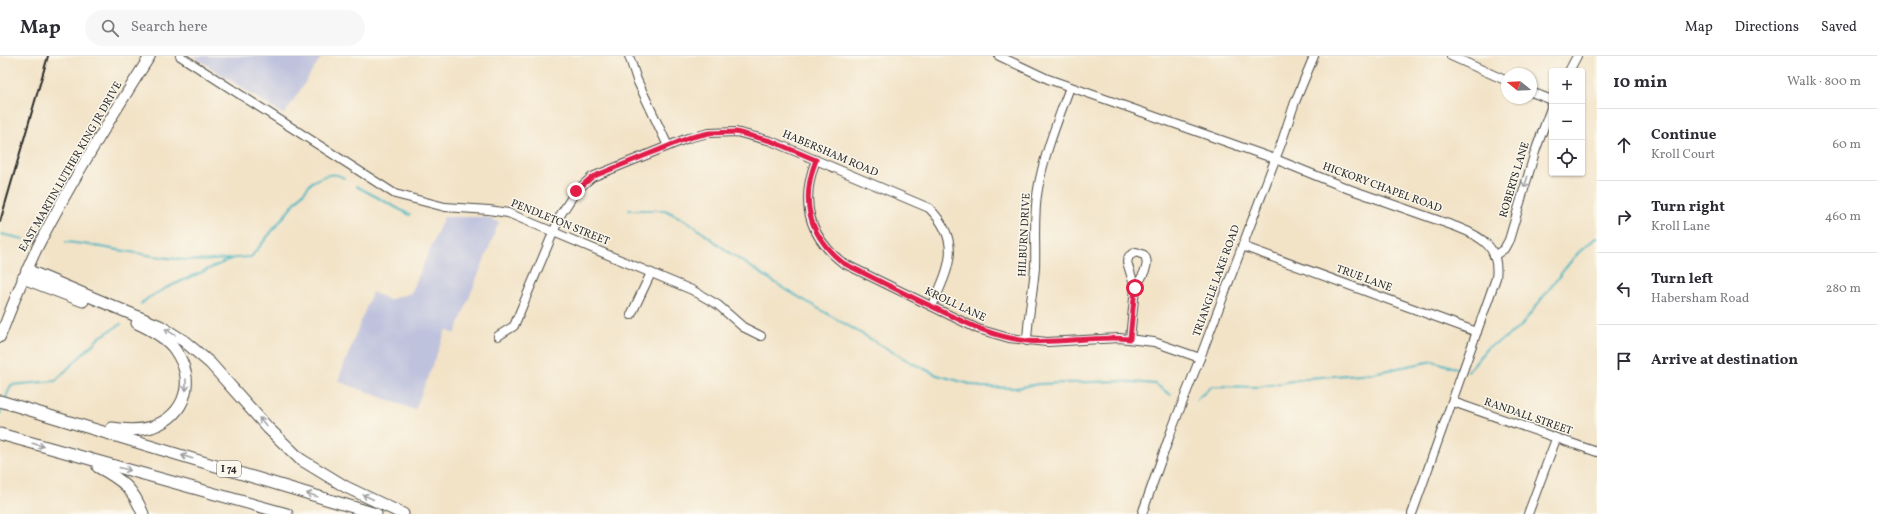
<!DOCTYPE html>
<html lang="en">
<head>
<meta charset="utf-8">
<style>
  :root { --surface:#fff; --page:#f7f7f7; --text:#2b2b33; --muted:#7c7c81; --line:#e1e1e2 }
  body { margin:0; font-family:Vollkorn,serif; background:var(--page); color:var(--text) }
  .controls { position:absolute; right:12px; top:12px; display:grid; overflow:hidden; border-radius:4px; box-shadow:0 1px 3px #0004 }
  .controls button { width:36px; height:36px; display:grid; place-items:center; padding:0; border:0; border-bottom:1px solid var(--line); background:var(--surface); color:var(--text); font:20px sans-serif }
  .compass { position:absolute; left:1501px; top:12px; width:36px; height:36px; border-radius:50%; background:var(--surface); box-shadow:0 1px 3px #0004; rotate:288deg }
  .stop { position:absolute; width:12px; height:12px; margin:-9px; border:3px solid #e11d48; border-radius:50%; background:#fff }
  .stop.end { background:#e11d48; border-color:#fff; box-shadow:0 1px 4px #0008 }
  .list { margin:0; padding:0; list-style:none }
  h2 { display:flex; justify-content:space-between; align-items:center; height:52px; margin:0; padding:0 16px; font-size:17px }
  h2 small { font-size:13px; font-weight:400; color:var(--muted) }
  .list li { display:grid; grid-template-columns:26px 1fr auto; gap:12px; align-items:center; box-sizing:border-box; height:72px; padding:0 16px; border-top:1px solid var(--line) }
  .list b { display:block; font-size:15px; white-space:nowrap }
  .list p { margin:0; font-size:13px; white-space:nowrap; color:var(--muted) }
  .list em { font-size:13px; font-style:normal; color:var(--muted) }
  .icon { flex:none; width:22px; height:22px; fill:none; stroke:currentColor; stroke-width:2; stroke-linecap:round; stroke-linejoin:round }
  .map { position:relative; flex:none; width:1597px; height:458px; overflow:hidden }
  header { display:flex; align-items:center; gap:24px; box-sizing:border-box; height:56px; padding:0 20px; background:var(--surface); border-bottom:1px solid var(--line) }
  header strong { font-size:19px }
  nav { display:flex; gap:22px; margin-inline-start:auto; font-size:14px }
  .search { width:280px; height:36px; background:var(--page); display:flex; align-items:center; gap:10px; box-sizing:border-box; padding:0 14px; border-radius:22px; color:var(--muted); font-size:15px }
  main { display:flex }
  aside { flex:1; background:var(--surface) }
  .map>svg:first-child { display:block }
  .industrial { fill:#bfc2dd }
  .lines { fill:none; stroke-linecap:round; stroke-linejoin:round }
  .stream { stroke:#45b3c1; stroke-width:2 }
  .minor-casing { stroke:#494742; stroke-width:10 }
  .major-casing { stroke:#494742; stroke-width:12 }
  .highway-casing { stroke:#494742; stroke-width:13 }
  .minor { stroke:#fff; stroke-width:8 }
  .major { stroke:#fff; stroke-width:10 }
  .highway { stroke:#fff; stroke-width:11 }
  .rail { stroke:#2b2b2b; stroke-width:2 }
  .oneway { stroke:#a0a0a0 }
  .route { stroke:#e11d48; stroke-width:5 }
  .labels { text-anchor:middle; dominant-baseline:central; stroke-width:3; stroke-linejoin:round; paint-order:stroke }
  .shield { fill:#fbf7ec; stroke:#696865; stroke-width:1 }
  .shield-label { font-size:10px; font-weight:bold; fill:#2b2b2b }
  .street-label { font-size:11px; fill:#2b2b2b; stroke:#fbf7ec }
</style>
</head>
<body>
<header>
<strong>Map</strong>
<div class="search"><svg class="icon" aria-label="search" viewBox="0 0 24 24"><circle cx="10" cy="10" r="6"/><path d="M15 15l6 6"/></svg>Search here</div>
<nav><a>Map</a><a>Directions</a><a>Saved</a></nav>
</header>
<main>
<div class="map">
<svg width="1597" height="458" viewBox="0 0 1597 458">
  <rect width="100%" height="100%" fill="#fbf7ec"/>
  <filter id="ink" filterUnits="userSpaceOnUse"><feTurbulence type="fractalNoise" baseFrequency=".025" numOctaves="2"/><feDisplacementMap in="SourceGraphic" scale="8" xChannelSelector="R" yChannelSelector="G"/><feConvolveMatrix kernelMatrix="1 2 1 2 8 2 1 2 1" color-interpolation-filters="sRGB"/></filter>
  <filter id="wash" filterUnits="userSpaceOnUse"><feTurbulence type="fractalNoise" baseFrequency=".012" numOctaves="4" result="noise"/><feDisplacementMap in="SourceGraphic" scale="16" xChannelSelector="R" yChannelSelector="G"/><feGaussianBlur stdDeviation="0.9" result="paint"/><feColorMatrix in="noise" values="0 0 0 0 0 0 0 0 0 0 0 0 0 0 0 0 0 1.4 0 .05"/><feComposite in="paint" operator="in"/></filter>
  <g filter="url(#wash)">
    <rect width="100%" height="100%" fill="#f2e3c7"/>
    <!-- industrial -->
    <g class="industrial">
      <path d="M193 0H322L284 59Z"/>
      <path d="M444 161H485L499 166 455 278 446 274 415 354 338 325 372 236 389 244 411 237Z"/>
    </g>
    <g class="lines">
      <!-- stream -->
      <g class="stream">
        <path d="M356 130 410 159"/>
        <path d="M629 154H665L690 167 731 198 785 233 910 306 937 319 981 331 1016 332 1039 328 1120 325 1155 328 1171 339"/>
        <path d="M1 178 24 183"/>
        <path d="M66 186C106 190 146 201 187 204 208 206 230 202 251 201L312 126C323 120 333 115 344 122"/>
        <path d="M141 248 148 242 166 232 231 203"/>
        <path d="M1468 315 1487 292 1503 283 1520 271 1567 210 1579 196 1597 181"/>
        <path d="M5 344 11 329 55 325 100 281 121 268"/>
        <path d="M1196 344 1212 330 1259 331 1308 322 1373 317 1433 305 1459 313"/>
        <path d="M0 358 3 350"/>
      </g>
    </g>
  </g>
  <g filter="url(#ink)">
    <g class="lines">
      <!-- minor casing -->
      <g class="minor-casing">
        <g id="minor">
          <path d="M180 0 395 138 445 151 489 154 508 157 692 234 718 249 743 271 761 280"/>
          <path d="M629 0 637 24 668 90"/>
          <path d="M999 0 1048 23 1275 103 1349 133 1457 171C1483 181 1500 192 1496 222L1412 458"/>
          <path d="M1451 0 1507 25"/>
          <path d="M1569 15 1577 0"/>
          <path d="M1531 36 1552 44"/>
          <path d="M816 104C800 145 808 180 843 207L978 273 1009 282 1047 286 1119 282 1154 286 1200 302"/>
          <path d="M1242 190 1477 276"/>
          <path d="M1494 200 1504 193 1509 184 1535 96 1552 49"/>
          <path d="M631 259 651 217"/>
          <path d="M498 280 514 270 561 158 576 135 592 121 688 82 709 77 736 76 771 85 929 152C963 186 949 212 932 250"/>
          <path d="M1130 283 1135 232 1127 206 1129 200 1136 196 1144 199C1152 209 1140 223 1135 232"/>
          <path d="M1027 285C1028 260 1033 236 1035 212 1036 185 1033 159 1038 133 1044 98 1058 64 1070 31"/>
          <path d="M1453 346 1597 396"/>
          <path d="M1142 458 1172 373 1200 302 1281 88 1295 46 1314 0"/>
          <path d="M1528 458 1556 383"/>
        </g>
      </g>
      <!-- major casing -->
      <g class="major-casing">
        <path id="major" d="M0 281C12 250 24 218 39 188 72 124 111 61 150 0"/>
      </g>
      <!-- highway casing -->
      <g class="highway-casing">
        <g id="highway">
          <path d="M27 214 160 270 184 285 210 307 268 372 300 403 346 431 403 458"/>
          <path d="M23 222 83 245"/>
          <path d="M0 345 376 458"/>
          <path d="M112 372C124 374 139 375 152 371 187 358 196 324 175 294 167 282 150 273 137 267"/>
          <path d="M0 378 287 458"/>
          <path d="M98 411C122 424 133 432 143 458"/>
        </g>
      </g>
      <!-- minor -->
      <use href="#minor" class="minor"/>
      <!-- major -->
      <use href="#major" class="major"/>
      <!-- highway -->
      <use href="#highway" class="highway"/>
      <!-- rail -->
      <path class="rail" d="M0 166 48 0"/>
    </g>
    <!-- one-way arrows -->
    <defs><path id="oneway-shaft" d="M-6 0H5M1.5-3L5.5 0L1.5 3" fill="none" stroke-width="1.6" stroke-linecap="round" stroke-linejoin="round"/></defs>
    <g class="oneway">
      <use href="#oneway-shaft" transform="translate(1526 126) rotate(107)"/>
      <use href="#oneway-shaft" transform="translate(170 276) rotate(-148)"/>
      <use href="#oneway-shaft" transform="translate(186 329) rotate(89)"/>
      <use href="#oneway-shaft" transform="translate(263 366) rotate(-132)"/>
      <use href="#oneway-shaft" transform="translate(38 389) rotate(16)"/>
      <use href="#oneway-shaft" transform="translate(187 401) rotate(-163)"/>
      <use href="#oneway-shaft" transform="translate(125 413) rotate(15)"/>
      <use href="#oneway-shaft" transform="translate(312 439) rotate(-163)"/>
      <use href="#oneway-shaft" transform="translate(368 441) rotate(-155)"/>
    </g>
  </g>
  <g class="lines" filter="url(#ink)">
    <!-- route -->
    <path class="route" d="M576 135 592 121 688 82 709 77 736 76 771 85 816 104C800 145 808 179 843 207 872 221 901 236 931 250 964 266 989 280 1027 285 1061 288 1096 279 1130 283L1135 232"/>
  </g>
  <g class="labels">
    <!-- shield labels -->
    <rect class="shield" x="217" y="405" width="24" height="16" rx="3"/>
    <g class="shield-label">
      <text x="229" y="413">I 74</text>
    </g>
    <!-- street labels -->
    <g class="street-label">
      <text transform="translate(830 98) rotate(23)">HABERSHAM ROAD</text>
      <text transform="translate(71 111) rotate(-60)">EAST MARTIN LUTHER KING JR DRIVE</text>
      <text transform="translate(1515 124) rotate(-73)">ROBERTS LANE</text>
      <text transform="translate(1382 132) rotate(20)">HICKORY CHAPEL ROAD</text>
      <text transform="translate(560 167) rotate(22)">PENDLETON STREET</text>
      <text transform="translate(1025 179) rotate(-87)">HILBURN DRIVE</text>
      <text transform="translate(1364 223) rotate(20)">TRUE LANE</text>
      <text transform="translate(1217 225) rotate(-70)">TRIANGLE LAKE ROAD</text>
      <text transform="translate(955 249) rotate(25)">KROLL LANE</text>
      <text transform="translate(1528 361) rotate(19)">RANDALL STREET</text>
    </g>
  </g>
</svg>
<div class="controls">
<button>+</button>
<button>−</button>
<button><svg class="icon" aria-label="locate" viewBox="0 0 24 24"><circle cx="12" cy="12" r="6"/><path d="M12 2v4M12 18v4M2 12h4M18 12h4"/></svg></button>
</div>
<svg class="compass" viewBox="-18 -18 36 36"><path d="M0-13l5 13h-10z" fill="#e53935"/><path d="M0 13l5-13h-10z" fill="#7c7c81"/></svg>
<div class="stop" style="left:1135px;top:232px"></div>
<div class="stop end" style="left:576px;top:135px"></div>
</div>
<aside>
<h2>10 min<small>Walk · 800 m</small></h2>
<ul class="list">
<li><svg class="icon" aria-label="ahead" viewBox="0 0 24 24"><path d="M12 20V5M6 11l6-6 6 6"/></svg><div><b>Continue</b><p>Kroll Court</p></div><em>60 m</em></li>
<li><svg class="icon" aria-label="right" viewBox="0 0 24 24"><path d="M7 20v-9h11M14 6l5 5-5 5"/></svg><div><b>Turn right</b><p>Kroll Lane</p></div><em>460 m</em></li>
<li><svg class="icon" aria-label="left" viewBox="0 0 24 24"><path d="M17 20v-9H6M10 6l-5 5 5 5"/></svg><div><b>Turn left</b><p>Habersham Road</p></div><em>280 m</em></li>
<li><svg class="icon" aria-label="arrive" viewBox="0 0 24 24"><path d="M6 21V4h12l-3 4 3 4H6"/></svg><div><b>Arrive at destination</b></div></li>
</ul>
</aside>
</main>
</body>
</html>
